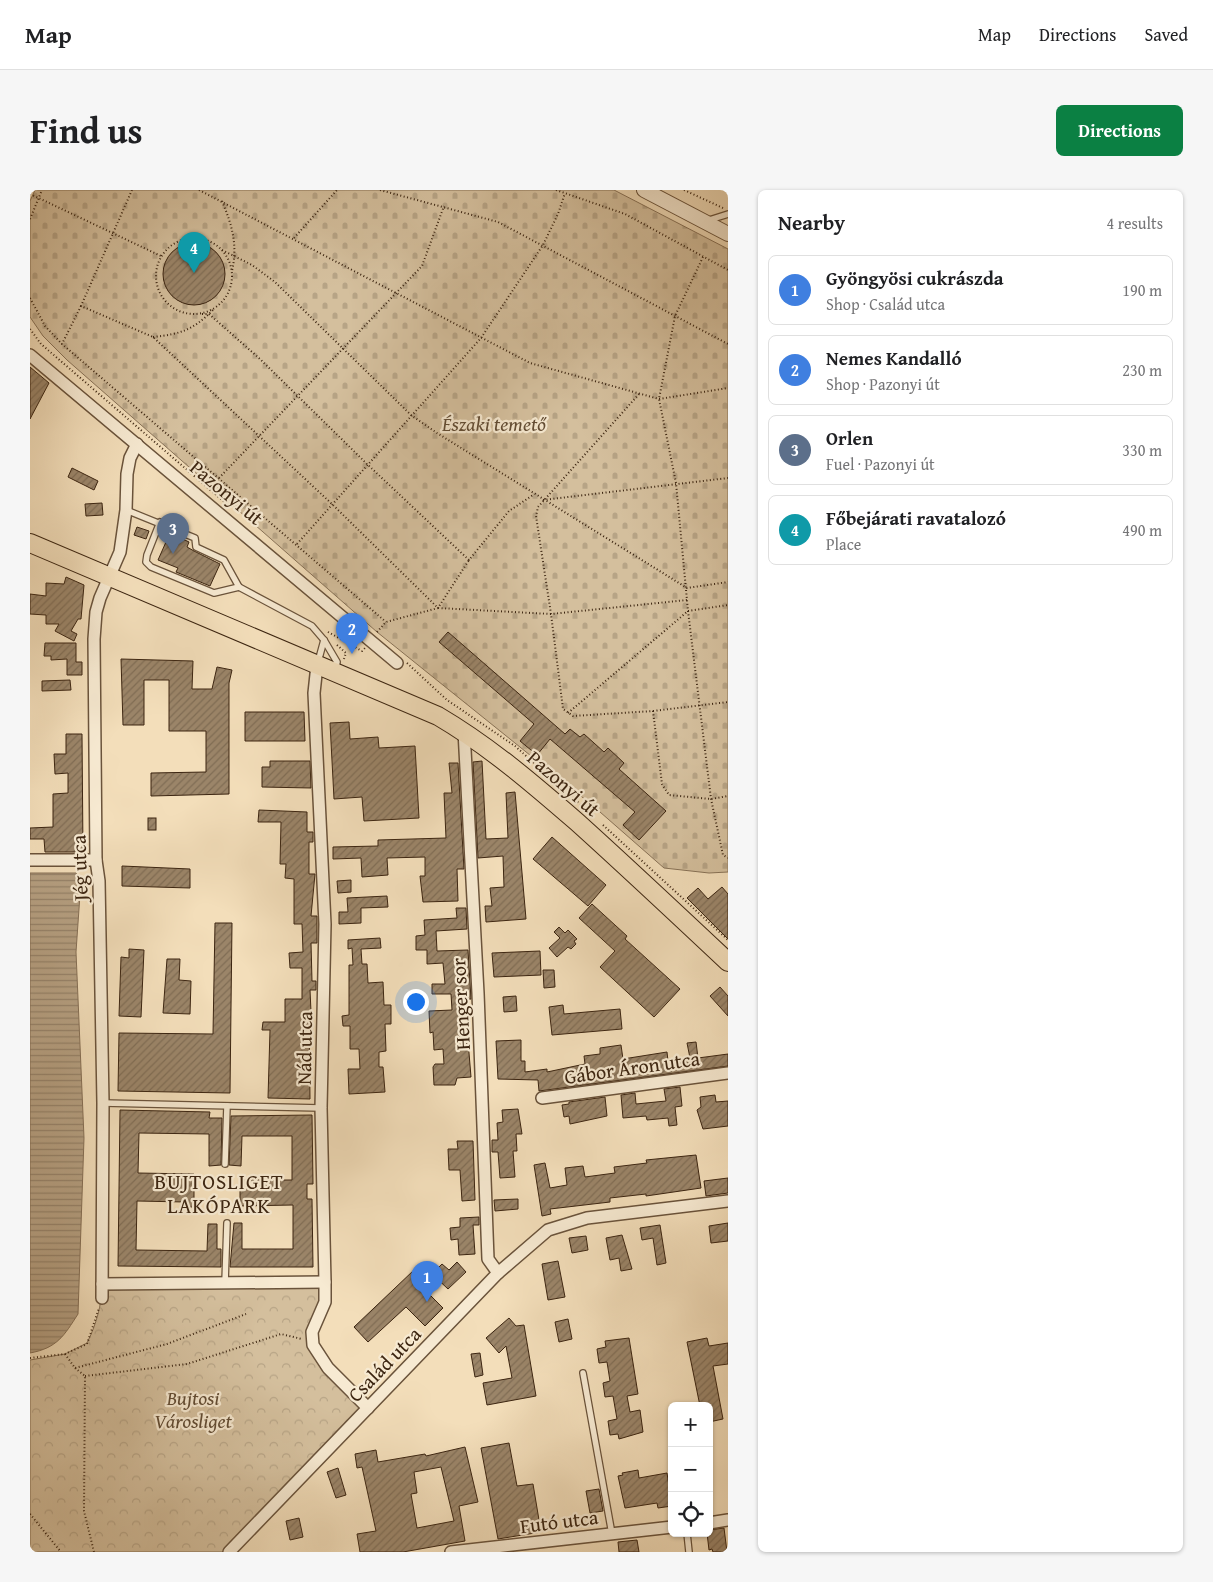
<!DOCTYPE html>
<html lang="en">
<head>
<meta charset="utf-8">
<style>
  :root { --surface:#fff; --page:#f6f6f6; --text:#202124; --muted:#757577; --line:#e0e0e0; --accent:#0b8043 }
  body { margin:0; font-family:"Gentium Book Plus",serif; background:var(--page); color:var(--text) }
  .controls { position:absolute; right:15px; bottom:15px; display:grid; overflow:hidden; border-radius:8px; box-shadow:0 1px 4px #0004 }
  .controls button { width:45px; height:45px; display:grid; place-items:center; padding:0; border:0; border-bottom:1px solid var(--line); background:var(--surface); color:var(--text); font:25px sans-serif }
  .you { position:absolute; left:385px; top:811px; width:18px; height:18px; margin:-12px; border:4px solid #fff; border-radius:50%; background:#1a73e8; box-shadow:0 0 0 8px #1a73e833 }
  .badge { display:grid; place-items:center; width:32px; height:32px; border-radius:50%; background:var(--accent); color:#fff; font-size:16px; font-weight:700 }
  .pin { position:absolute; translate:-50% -41px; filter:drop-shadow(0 1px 2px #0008) }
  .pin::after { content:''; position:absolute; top:26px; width:18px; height:15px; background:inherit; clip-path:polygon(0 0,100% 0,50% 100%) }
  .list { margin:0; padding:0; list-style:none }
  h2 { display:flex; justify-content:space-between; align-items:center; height:65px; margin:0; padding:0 20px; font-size:21px }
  h2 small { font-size:16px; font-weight:400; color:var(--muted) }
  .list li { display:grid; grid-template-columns:32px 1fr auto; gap:15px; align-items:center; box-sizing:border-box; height:70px; margin:0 10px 10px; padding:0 10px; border:1px solid var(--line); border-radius:8px }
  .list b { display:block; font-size:19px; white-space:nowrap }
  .list p { margin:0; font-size:16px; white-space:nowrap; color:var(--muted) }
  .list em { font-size:16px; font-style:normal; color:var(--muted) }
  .icon { flex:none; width:28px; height:28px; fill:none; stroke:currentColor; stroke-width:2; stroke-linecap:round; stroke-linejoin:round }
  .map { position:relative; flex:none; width:698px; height:1362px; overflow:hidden; border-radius:8px }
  header { display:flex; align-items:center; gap:30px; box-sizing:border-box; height:70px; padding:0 25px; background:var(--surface); border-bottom:1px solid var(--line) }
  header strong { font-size:24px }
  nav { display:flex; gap:28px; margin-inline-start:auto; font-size:18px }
  .intro { display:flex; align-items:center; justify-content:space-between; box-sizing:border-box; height:120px; padding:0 30px }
  h1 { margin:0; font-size:35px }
  .button { padding:12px 22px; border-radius:8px; background:var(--accent); color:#fff; font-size:18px; font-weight:700 }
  main { display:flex; gap:30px; padding:0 30px }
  aside { flex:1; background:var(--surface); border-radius:8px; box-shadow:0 1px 4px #0004 }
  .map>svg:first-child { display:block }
  .cemetery { fill:url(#cemetery-stones); stroke:#887257 }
  .park { fill:url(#park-crowns); stroke:#887257 }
  .water { fill:url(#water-rules); stroke:#856e54 }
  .building { fill:url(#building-hatch); stroke:#3c2511; fill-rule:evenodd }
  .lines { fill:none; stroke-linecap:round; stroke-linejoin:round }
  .service-casing { stroke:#6a533b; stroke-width:8 }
  .minor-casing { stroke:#6a533b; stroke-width:14 }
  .tertiary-casing { stroke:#6a533b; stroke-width:16 }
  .primary-casing { stroke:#3c2511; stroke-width:20 }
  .path { stroke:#3c2511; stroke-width:2; stroke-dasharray:1 2.5; stroke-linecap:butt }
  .service { stroke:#f7ead2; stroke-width:5.5 }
  .minor { stroke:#f7ead2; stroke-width:11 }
  .tertiary { stroke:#f7ead2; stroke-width:14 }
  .primary { stroke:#f3deba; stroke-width:18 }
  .labels { text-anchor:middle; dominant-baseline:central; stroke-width:4.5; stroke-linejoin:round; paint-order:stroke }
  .park-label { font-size:20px; font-style:italic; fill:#624c34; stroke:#f7ead2 }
  .street-label { font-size:20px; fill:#3c2511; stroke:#f7ead2 }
  .neighbourhood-label { font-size:21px; letter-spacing:1px; fill:#3c2511; stroke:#f7ead2 }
</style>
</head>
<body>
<header>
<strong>Map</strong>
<nav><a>Map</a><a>Directions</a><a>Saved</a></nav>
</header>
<div class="intro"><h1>Find us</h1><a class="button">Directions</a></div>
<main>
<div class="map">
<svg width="698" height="1362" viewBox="0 0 698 1362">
  <defs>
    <pattern id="cemetery-stones" width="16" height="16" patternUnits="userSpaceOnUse" patternTransform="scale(1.25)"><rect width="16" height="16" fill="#d4bf9d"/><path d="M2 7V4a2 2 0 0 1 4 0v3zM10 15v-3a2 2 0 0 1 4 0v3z" fill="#b7a486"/></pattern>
    <pattern id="park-crowns" width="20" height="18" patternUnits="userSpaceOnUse" patternTransform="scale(1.25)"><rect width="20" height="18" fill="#d4bf9d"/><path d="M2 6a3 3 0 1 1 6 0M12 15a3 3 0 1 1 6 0" fill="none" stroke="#b7a486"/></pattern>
    <pattern id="water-rules" width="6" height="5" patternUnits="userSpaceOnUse" patternTransform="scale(1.25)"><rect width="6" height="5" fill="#b59f81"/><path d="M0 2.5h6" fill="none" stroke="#948168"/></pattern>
    <pattern id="building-hatch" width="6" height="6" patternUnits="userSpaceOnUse" patternTransform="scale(1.25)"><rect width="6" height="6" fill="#9b8569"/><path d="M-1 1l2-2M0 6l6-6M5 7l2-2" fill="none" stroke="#806d55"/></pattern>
  </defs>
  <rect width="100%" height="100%" fill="#f3deba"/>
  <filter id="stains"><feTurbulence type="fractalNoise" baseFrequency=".004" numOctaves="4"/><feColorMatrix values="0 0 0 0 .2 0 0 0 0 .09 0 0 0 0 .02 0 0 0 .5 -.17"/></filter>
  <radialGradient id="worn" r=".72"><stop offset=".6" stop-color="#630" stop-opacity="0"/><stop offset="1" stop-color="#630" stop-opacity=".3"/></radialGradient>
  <!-- cemetery -->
  <path class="cemetery" d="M5 0H584L698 59V682L679 683 634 678 562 615 347 442 37 170 13 146 0 127V11Z"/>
  <!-- park -->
  <path class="park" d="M295 1092 283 1155 338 1218 197 1362H0V1170L35 1164 57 1153C66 1135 72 1115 72 1094Z"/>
  <!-- water -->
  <path class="water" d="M0 683H46L51 690 46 762 54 948 48 1124C34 1146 27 1158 0 1163Z"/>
  <!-- building -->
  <g class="building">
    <circle cx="164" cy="84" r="31"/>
    <path d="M0 177 19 193 0 229Z"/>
    <path d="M42 278 68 291 64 300 38 287Z"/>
    <path d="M72 313 73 325 56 326 55 314Z"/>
    <path d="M107 337 119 341 116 349 104 345Z"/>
    <path d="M140 343 159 352 157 357 164 361 190 374 180 396 146 382 148 378 128 370Z"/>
    <path d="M36 387 54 395 51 429H48L41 441 47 444 44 451 25 441 29 434H16V425L0 424V404L16 406V393L34 394Z"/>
    <path d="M418 442 535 544 540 539 550 547 554 544 574 562 578 558 594 573 589 579 636 621 609 650 593 635 605 622 520 549 507 565 490 551 504 534 409 452Z"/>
    <path d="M15 453H46V472H52V485H37V469L21 470V466H14Z"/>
    <path d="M91 469 163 471 162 499H182L187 477 202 480 199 493V604L121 606V583L176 582V541H139V490H114V535H93Z"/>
    <path d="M40 490 41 500 12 501V491Z"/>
    <path d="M215 522H274L275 551H215Z"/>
    <path d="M319 532 320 549 348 547 349 558 385 556 389 628 334 631 332 607 304 609 300 533Z"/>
    <path d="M36 544H52L53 662H15L14 649H0V638L23 637V604L38 603V583L25 584 24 564H36Z"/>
    <path d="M240 571H280L281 598 232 597V577H240Z"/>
    <path d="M452 571 456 649 478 648 476 603 485 602 496 729 456 732 455 716H462L460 698 474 697 473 666 448 668 443 572Z"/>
    <path d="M419 573H428L434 679H427L428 711 393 712 390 686H395V667L357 668 358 685 332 687 331 668 303 669V657L348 656V650L416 648 414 603H422Z"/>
    <path d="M229 620 277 622V642H283V652H279V684H285L281 726H287V753H281L282 791H286V800H280L281 822H279L280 909 238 908 240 840H232L233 832H255V809H272V778H260L259 763 273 762 272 734H264V689L255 688 256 674H250L251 632H228Z"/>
    <rect x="118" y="628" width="8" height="12"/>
    <path d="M522 647 576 695 558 716 503 669Z"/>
    <path d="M92 676 160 679V698L92 696Z"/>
    <path d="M321 690V702L308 703 307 691Z"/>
    <path d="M692 697 698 704V749L657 708 668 698 678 709Z"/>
    <path d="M357 706 358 717 331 718V733L309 734V722H318L317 708Z"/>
    <path d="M562 714 597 746 595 749 650 799 624 827 570 777 585 761 549 728Z"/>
    <path d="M426 718H436L437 739 406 741 407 761 438 760 441 809 434 810 435 851H438L441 887 427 888 425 895H404L403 877 405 874H414L413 859 404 860 403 842 400 843 399 821 422 820 421 804H402V794H415L413 773 397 774V760H386V746L395 745 394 730 427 728Z"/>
    <path d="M185 733H202L200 903 88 901 89 843 183 844Z"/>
    <path d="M529 737 535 743 538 740 547 749 544 751 546 754 541 759 538 757 527 767 519 758 530 748 524 742Z"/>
    <path d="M350 748 351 758 331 759 332 774H337L338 793 353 792 354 815H361V834H355L356 861 349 862V877H353L355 902 319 904 318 879H330L329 859H320V836H313L312 826 319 825V775H323L322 758 318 759V750Z"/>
    <path d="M99 759 114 760 111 827 89 826 91 767 99 768Z"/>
    <path d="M510 761 511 785 464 787 462 763Z"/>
    <path d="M137 769H150L149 790 161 791 160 824 133 823Z"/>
    <path d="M513 780H524L525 797 514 798Z"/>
    <path d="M690 797 698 806V826L680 806Z"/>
    <path d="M486 806 487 821 474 822 473 807Z"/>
    <path d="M533 815 534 824 590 819 592 839 522 845 519 817Z"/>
    <path d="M491 850V871H495V882L517 879V882L555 874 554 866 570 864V858L591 855 593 869 637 862 638 871 660 868 657 853 666 852 668 868 698 864V876L509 901 508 890 468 889 466 851Z"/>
    <path d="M650 897 652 916 645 917 647 935 639 936 638 928 617 930 616 926 593 928 591 905 605 903 606 914 636 911 634 899Z"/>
    <path d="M685 905 686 912 698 911V936L673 939 667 920 671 917 670 907Z"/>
    <path d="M575 907 577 926 540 934 539 926 534 927 532 915 539 914V912Z"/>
    <path d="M488 919 492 944H486L487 961H483L485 987 470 988 468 962H462V950H468L467 933 473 932 472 920Z"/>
    <path d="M90 920 180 922 179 928H192L191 975 179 976V944L109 943 108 983 164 984V1017H155V1012L107 1011 106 1060 177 1061 178 1034H187V1059H191V1077L88 1076Z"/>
    <path d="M282 925 283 994H277V1009H282L283 1077H200L204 1033H212V1059H263V1015L210 1016V990H262V946H212L211 976 199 975 201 926Z"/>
    <path d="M427 951H443L445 1010 432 1011 430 980H419L418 959H428Z"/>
    <path d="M666 965 671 998 616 1006V1004L580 1008V1012L520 1019 521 1024 512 1026 504 975 515 973 520 998 537 995 535 978 553 976 555 987 585 983 584 977 617 973 616 970Z"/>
    <path d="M698 988V1003L676 1006 674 991Z"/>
    <path d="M488 1009V1019L465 1021 464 1010Z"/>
    <path d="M449 1027V1035H443L445 1064 429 1065 428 1049 421 1050 420 1038 430 1037V1028Z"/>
    <path d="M698 1033V1051L681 1053 679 1036Z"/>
    <path d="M630 1035 636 1073 627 1075 623 1048 612 1050 610 1038Z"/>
    <path d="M592 1045 602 1079 591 1081 589 1068 580 1070 576 1048Z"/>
    <path d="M556 1046 558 1060 542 1063 539 1048Z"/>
    <path d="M528 1071 535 1107 518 1110 512 1074Z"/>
    <path d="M427 1072 436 1082 418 1099 402 1084 412 1074 419 1080Z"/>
    <path d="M384 1080 395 1091 390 1095 413 1118 395 1136 376 1117 338 1152 324 1137Z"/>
    <path d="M479 1128 486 1136 494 1135 506 1206 457 1215 453 1193 482 1188 476 1156 469 1163 456 1148Z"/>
    <path d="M538 1129 542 1149 529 1152 525 1132Z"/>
    <path d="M599 1148 608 1204 597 1206 600 1222 610 1220 613 1242 589 1249 588 1244 580 1245 578 1231 587 1229 583 1206 575 1207 573 1193 580 1191 577 1172 569 1173 567 1159 576 1157 575 1151Z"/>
    <path d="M677 1148 679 1156 698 1153V1174L683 1176 693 1229 679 1232V1216H670L657 1152Z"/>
    <path d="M450 1163 453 1185 445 1187 441 1164Z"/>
    <path d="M479 1253 487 1296 503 1294 511 1342 468 1349 451 1258Z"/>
    <path d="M435 1257 448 1312 429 1316 435 1351 373 1362H330L327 1344 346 1341 332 1277 327 1278 325 1264 346 1260 348 1272 395 1264 396 1266ZM411 1277 424 1331 387 1338 381 1304 387 1303 384 1282Z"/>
    <path d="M308 1278 316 1305 306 1308 297 1282Z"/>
    <path d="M608 1280 609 1288 637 1283 642 1316 628 1318 627 1313 595 1318 588 1286 593 1285 592 1283Z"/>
    <path d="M569 1299 573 1321 560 1323 556 1301Z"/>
    <path d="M269 1328 273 1347 260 1350 256 1331Z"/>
    <path d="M694 1338 697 1362H683L682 1359 679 1360 677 1343H679V1340Z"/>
    <path d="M607 1350 609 1362H589L588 1352Z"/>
  </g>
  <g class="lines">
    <!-- service casing -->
    <g class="service-casing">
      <g id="service">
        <path d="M676 31 698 24"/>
        <path d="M96 320 165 348 166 357 194 370 209 397"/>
        <path d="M130 332 117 365 116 372 121 377 184 403 209 397 282 436 294 450 307 472 305 480"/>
        <path d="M288 472 294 450"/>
        <path d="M73 913 291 918"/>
        <path d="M195 974 197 916"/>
        <path d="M195 1093 197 1033"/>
        <path d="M553 1183 582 1344"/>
        <path d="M657 1343 659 1362"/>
      </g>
    </g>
    <!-- minor casing -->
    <g class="minor-casing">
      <g id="minor">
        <path d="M0 165 367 473"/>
        <path d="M287 475 284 503 295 734 291 918 295 1092V1112L282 1142 283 1155 298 1178 338 1218"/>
        <path d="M434 541 448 803 458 1069 468 1083"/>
        <path d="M0 670H66"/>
        <path d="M512 908 698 883"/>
        <path d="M72 1094 295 1092"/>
        <path d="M72 1108 73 913 69 691 66 670 64 449 66 422 70 408 90 362 96 320 97 284 100 268 107 254"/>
        <path d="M679 1333 698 1330"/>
        <path d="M199 1362 468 1083 518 1040 557 1028 698 1011"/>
        <path d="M421 1362 642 1337"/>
      </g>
    </g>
    <!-- tertiary casing -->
    <g class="tertiary-casing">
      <path id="tertiary" d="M614 0 698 44"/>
    </g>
    <!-- primary casing -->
    <g class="primary-casing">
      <path id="primary" d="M0 353 408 526C459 556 502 593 547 632 598 678 648 725 698 772"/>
    </g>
    <!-- path -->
    <g class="path">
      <path d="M102 0 51 116 123 147 303 315 408 418 521 424 533 519 543 526 623 521 632 594 639 605 681 609 698 606"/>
      <path d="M169 0 500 173 629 209 698 198"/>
      <path d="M350 0 468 32 698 154"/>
      <path d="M526 0 595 24 698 80"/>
      <path d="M654 0 693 18"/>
      <path d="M0 4 131 66"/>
      <path d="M192 11C202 35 208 55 202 81"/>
      <path d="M0 29 12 0"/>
      <circle cx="164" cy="86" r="38"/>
      <path d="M264 48 307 0"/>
      <path d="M192 60 222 75 245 92 381 225 407 243 657 398 698 392"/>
      <path d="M673 67 645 126 629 209 646 293 658 421 698 415"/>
      <path d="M0 108 15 136 31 153"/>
      <path d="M51 116 32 154 356 432"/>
      <path d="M172 124H179L230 169 337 274 439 370 479 321 503 305"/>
      <path d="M0 139 11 154 199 316"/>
      <path d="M123 147C151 144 163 140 183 120"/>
      <path d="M609 204 508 317 506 326 521 424 657 410"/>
      <path d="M189 288 392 76 414 16"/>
      <path d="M513 310 698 288"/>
      <path d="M267 354 451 148 513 55 528 24 535 3"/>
      <path d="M658 421 681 609 693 665 698 668"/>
      <path d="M298 442 332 461 335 458"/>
      <path d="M347 442 356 432 408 418 439 370"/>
      <path d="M307 455 316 463 314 469"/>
      <path d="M377 473 417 510 485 556 551 615"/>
      <path d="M623 521 698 512"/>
      <path d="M538 523 658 421"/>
      <path d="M573 635 698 750"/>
      <path d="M35 1164 45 1178 137 1154 216 1124"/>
      <path d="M0 1168 35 1164 57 1154 69 1118"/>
      <path d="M45 1178 55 1186 54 1321 64 1362"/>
      <path d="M55 1186 157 1174 251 1144 272 1149"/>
      <path d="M0 1324 31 1362"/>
    </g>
    <!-- service -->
    <use href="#service" class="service"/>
    <!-- minor -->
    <use href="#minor" class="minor"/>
    <!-- tertiary -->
    <use href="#tertiary" class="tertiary"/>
    <!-- primary -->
    <use href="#primary" class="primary"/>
  </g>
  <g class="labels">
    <!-- park labels -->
    <g class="park-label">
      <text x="464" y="233">Északi temető</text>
      <text x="163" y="1207">Bujtosi<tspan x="163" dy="23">Városliget</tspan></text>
    </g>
    <!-- street labels -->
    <g class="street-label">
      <text transform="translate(197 302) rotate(40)">Pazonyi út</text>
      <text transform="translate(534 593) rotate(41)">Pazonyi út</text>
      <text transform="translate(49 678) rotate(-92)">Jég utca</text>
      <text transform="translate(430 814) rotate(-93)">Henger sor</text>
      <text transform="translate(274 858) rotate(-89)">Nád utca</text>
      <text transform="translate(602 877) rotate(-8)">Gábor Áron utca</text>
      <text transform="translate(354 1174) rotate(-46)">Család utca</text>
      <text transform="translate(529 1331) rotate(-7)">Futó utca</text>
    </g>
    <!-- neighbourhood labels -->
    <g class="neighbourhood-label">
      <text x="189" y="991">BUJTOSLIGET<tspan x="189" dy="24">LAKÓPARK</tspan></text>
    </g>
  </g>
  <rect width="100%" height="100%" filter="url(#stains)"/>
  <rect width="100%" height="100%" fill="url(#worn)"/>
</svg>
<div class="controls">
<button>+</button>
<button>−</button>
<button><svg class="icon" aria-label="locate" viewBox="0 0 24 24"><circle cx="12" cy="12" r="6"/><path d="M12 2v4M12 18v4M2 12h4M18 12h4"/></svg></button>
</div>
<div class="you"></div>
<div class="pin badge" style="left:397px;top:1112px;background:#3f7fe0">1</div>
<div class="pin badge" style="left:322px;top:464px;background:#3f7fe0">2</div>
<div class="pin badge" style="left:143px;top:364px;background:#5c6f8a">3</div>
<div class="pin badge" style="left:164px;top:83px;background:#0f9aa8">4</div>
</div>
<aside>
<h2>Nearby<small>4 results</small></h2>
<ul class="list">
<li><span class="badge" style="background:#3f7fe0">1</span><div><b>Gyöngyösi cukrászda</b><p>Shop · Család utca</p></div><em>190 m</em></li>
<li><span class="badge" style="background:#3f7fe0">2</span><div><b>Nemes Kandalló</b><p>Shop · Pazonyi út</p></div><em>230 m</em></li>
<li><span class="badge" style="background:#5c6f8a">3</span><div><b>Orlen</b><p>Fuel · Pazonyi út</p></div><em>330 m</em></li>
<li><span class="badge" style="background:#0f9aa8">4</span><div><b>Főbejárati ravatalozó</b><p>Place</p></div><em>490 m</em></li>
</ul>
</aside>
</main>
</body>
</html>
